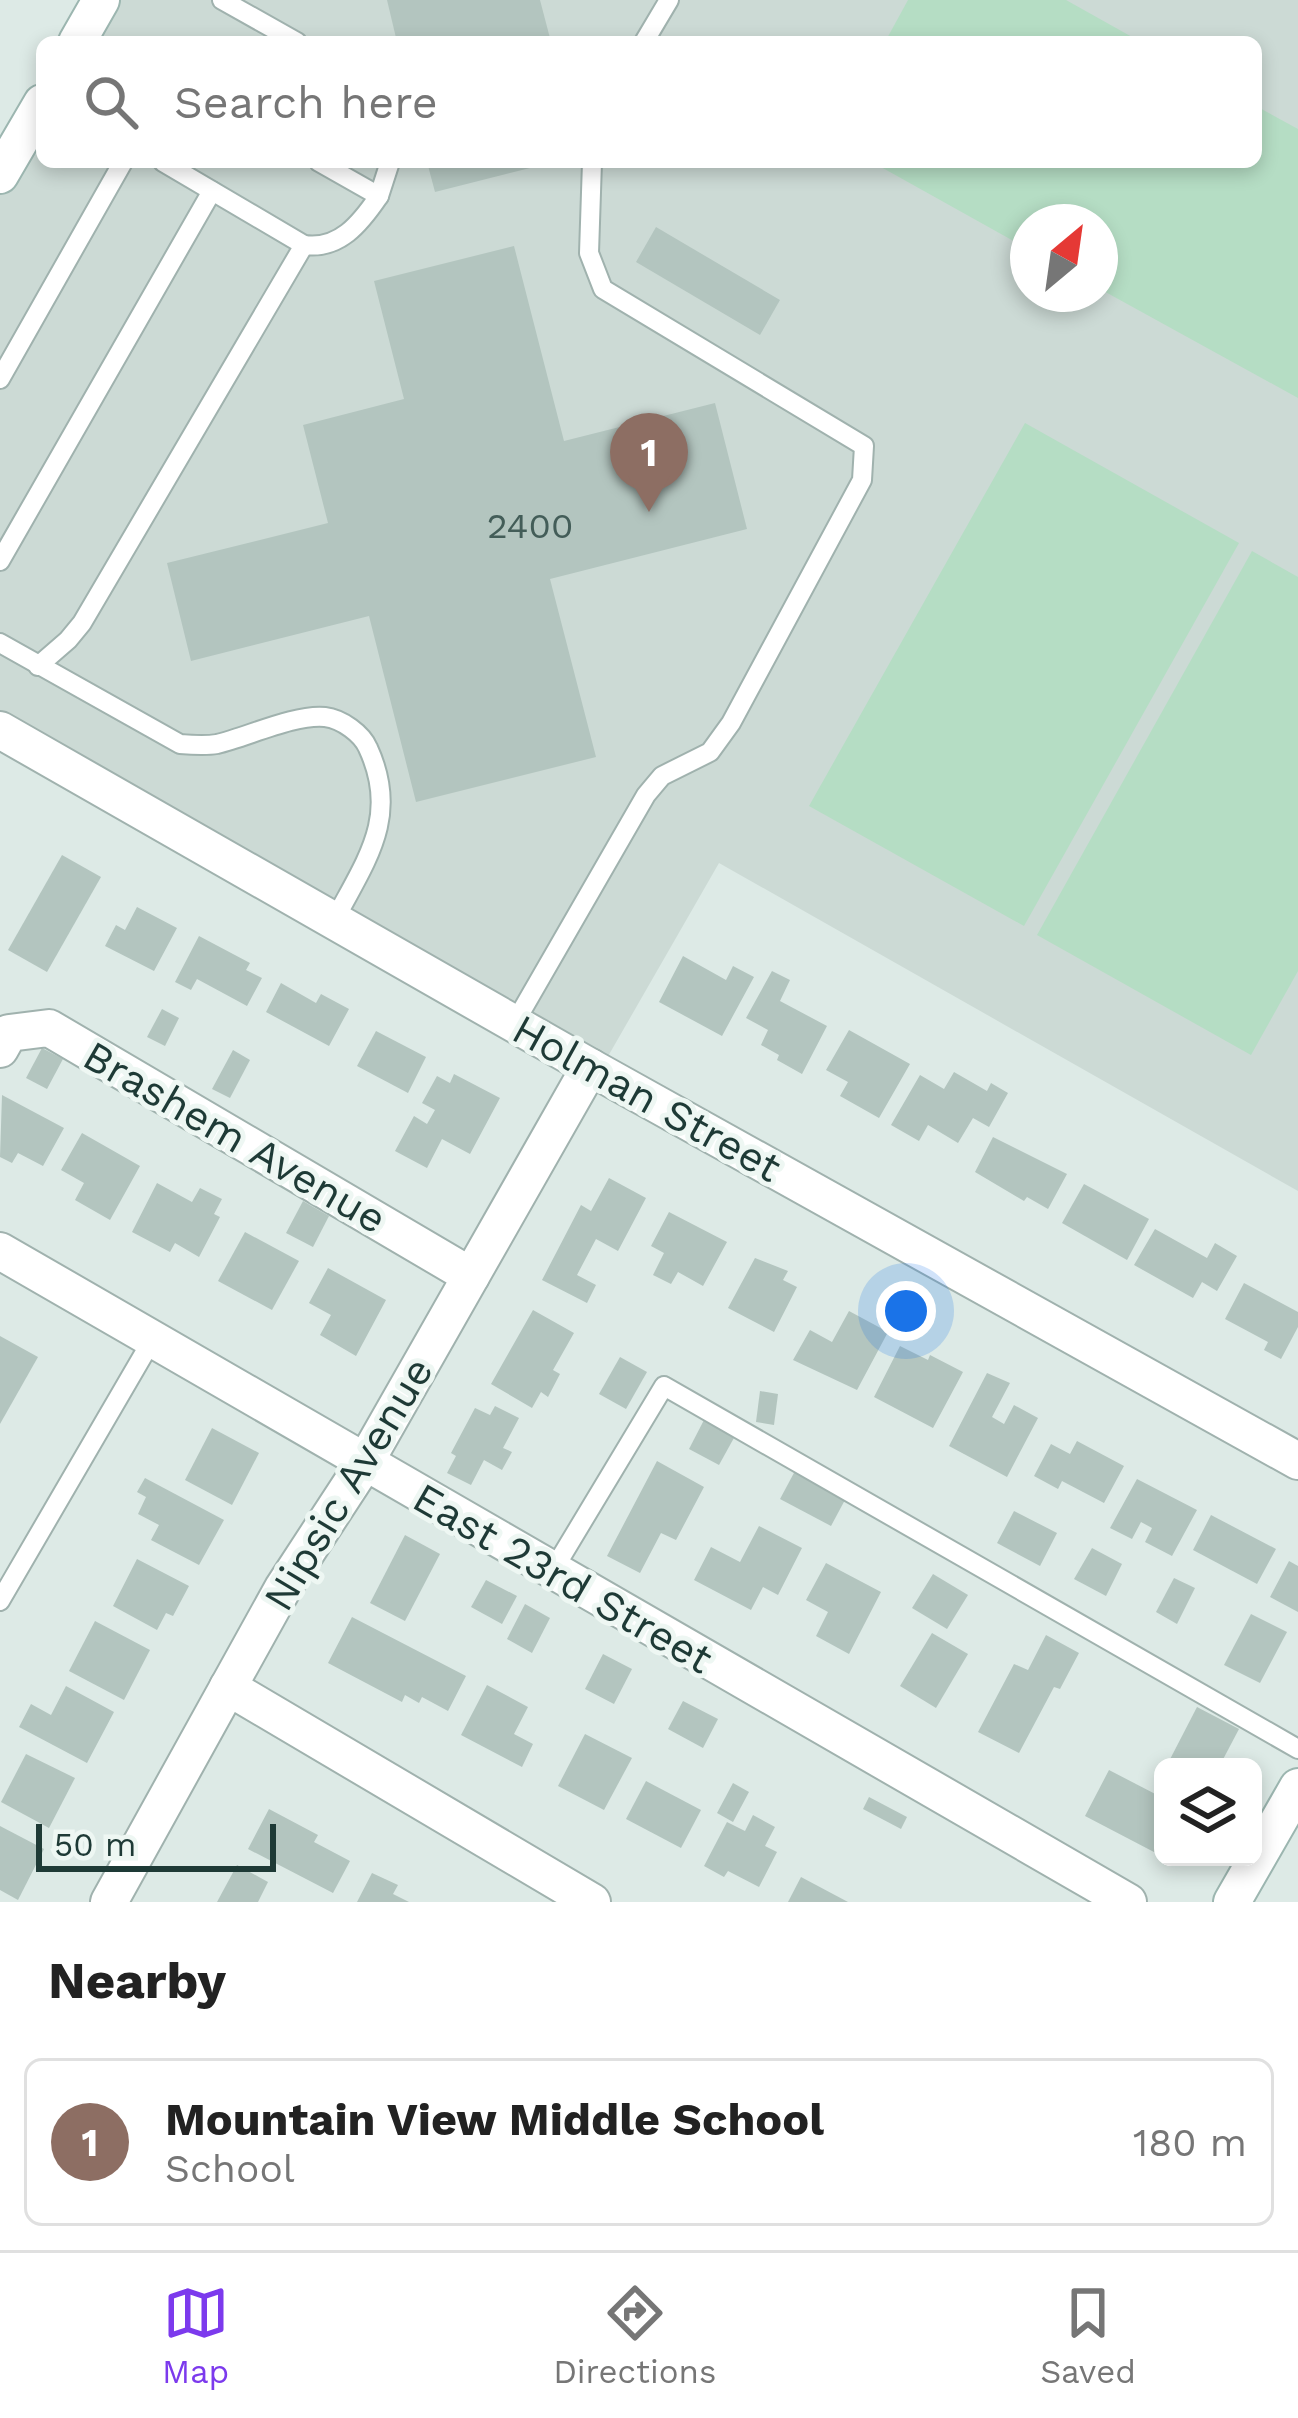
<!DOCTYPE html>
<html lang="en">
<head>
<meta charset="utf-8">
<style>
  :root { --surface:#fff; --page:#f6f6f6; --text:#222; --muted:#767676; --line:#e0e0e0; --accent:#7c3aed }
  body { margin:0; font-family:"Work Sans",sans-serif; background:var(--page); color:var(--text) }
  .controls { position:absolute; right:36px; bottom:36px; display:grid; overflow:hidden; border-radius:18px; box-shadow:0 6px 18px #0003 }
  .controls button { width:108px; height:108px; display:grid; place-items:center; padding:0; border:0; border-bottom:3px solid var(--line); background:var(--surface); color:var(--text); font:60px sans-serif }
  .compass { position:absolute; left:1010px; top:204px; width:108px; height:108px; border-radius:50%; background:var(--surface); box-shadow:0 6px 18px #0003; rotate:29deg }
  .scale { position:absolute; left:36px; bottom:30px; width:240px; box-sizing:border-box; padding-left:12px; border:6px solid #1e3a36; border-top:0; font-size:33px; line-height:42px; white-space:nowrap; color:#1e3a36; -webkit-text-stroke:9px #eef7f3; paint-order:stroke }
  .you { position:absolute; left:906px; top:1311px; width:42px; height:42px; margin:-30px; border:9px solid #fff; border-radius:50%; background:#1a73e8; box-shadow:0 0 0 18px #1a73e833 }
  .badge { display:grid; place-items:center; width:78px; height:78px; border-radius:50%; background:var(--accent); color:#fff; font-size:39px; font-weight:700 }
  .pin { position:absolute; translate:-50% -99px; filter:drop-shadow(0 3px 6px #0008) }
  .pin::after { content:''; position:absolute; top:63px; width:42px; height:36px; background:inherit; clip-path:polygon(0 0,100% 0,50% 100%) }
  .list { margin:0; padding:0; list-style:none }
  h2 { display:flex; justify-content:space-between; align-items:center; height:156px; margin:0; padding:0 48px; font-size:51px }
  h2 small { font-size:39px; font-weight:400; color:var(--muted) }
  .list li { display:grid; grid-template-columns:78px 1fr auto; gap:36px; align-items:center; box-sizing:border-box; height:168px; margin:0 24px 24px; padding:0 24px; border:3px solid var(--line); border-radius:18px }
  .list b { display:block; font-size:45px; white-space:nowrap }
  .list p { margin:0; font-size:39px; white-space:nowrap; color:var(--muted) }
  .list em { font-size:39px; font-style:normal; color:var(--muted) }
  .icon { flex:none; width:66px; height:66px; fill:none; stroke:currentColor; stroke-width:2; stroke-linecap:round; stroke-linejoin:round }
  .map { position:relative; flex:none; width:1298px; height:1902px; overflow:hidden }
  .search { position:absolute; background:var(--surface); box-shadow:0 6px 18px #0003; left:36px; right:36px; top:36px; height:132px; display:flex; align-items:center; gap:30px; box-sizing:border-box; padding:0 42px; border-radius:18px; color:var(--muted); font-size:45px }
  .sheet { height:348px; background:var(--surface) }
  nav { display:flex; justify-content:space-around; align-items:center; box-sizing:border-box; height:168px; border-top:3px solid var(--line); background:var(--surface); font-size:33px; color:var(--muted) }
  nav a { display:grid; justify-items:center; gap:6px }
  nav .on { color:var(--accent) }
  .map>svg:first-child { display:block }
  .built { fill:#ccdad5; fill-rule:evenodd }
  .green { fill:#b5ddc4 }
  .building { fill:#b3c5bf }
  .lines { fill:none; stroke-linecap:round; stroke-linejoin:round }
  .lane-casing { stroke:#a0b2ae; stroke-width:22 }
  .street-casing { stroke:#a0b2ae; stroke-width:40 }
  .secondary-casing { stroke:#9cb6b0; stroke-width:40 }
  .lane { stroke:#fff; stroke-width:18 }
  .street { stroke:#fff; stroke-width:36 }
  .secondary { stroke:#fff; stroke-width:36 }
  .labels { text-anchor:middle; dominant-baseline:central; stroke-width:10; stroke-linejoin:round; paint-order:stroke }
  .number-label { font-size:36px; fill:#435d58 }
  .street-label { font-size:42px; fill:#1e3a36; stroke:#eef7f3 }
</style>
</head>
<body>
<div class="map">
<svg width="1298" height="1902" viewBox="0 0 1298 1902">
  <rect width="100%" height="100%" fill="#ddeae6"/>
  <!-- built -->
  <path class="built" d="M101 0H1298V1191L719 863 599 1072 0 730V175L42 103V162H1256V42H77ZM1028 222H1100V294H1028Z"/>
  <!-- green -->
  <g class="green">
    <path d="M908 0H1066L1141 42H885Z"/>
    <path d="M1256 106 1298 129V398L1100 289V222H1028V249L872 162H1256Z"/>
    <path d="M1025 423 1239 543 1024 926 809 806Z"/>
    <path d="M1252 551 1298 577V971L1251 1055 1037 935Z"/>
  </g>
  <!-- building -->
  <g class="building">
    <path d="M387 0H540L551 42H397Z"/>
    <path d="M427 162H546V164L435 192Z"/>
    <path d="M656 227 780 300 760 335 636 262Z"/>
    <path d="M514 246 564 441 715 403 747 529 550 579 596 757 416 802 369 616 191 661 167 563 328 523 303 425 404 399 374 281Z"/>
    <path d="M62 855 101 877 47 972 8 950Z"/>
    <path d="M137 907 177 928 154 971 105 946 116 925 125 930Z"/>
    <path d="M199 936 250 963 246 970 262 978 247 1006 197 979 191 990 175 982Z"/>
    <path d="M683 956 726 980 733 966 754 977 722 1036 659 1002Z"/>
    <path d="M772 971 790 980 780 1001 827 1026 802 1074 777 1060 779 1055 761 1045 768 1030 746 1018Z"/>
    <path d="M281 983 316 1003 321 994 349 1009 329 1046 266 1012Z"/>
    <path d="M162 1009 179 1018 165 1046 147 1037Z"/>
    <path d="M849 1030 910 1064 879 1118 840 1096 848 1082 826 1070Z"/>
    <path d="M376 1031 426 1057 408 1093 357 1066Z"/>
    <path d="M42 1048 63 1059 47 1089 26 1078Z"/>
    <path d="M233 1050 250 1060 230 1098 212 1089Z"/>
    <path d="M954 1072 987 1091 991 1083 1008 1093 989 1127 973 1118 958 1143 928 1125 919 1141 891 1125 920 1075 944 1089Z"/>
    <path d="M454 1074 500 1098 470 1154 442 1139 427 1168 395 1151 414 1116 427 1124 435 1110 422 1103 437 1076 450 1083Z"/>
    <path d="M2 1095 64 1128 43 1166 18 1153 12 1163 0 1157Z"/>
    <path d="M82 1133 140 1166 110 1220 75 1200 84 1183 61 1170Z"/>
    <path d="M993 1137 1067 1174 1048 1209 1027 1197 1024 1201 975 1172Z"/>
    <path d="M609 1178 646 1198 618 1251 596 1239 577 1275 596 1285 587 1303 542 1280 581 1205 591 1211Z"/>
    <path d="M157 1183 192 1202 200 1188 222 1199 214 1214 220 1217 199 1257 175 1243 170 1252 132 1232Z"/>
    <path d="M1084 1184 1149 1219 1127 1260 1062 1223Z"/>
    <path d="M303 1201 329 1216 313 1247 286 1233Z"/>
    <path d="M669 1212 727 1242 703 1286 678 1272 671 1284 653 1275 664 1253 651 1246Z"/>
    <path d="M1155 1229 1207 1258 1215 1243 1237 1256 1217 1291 1202 1282 1193 1298 1134 1265Z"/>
    <path d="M245 1232 299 1261 272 1310 218 1281Z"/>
    <path d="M755 1258 788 1271 783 1280 797 1287 774 1332 728 1308Z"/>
    <path d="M328 1268 386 1300 356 1356 320 1335 331 1315 309 1303Z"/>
    <path d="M1244 1283 1298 1312V1327L1281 1359 1264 1350 1268 1342 1225 1319Z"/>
    <path d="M533 1310 574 1333 553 1370 560 1374 548 1397 541 1392 532 1408 491 1384Z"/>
    <path d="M849 1311 888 1332 857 1390 793 1360 810 1330 832 1342Z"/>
    <path d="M0 1336 38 1357 0 1424Z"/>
    <path d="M900 1346 928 1360 930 1355 963 1372 933 1428 874 1397Z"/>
    <path d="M620 1357 647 1372 626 1409 599 1394Z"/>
    <path d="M987 1373 1010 1383 992 1417 1004 1424 1014 1405 1038 1418 1007 1477 949 1446Z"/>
    <path d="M760 1391 778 1394 774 1425 756 1422Z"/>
    <path d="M495 1406 519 1418 503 1448 512 1452 502 1470 484 1460 471 1485 447 1473 456 1456 451 1453 475 1408 490 1415Z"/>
    <path d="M704 1420 735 1436 719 1465 689 1449Z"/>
    <path d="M212 1428 259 1453 232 1505 185 1480Z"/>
    <path d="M1077 1441 1124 1466 1104 1503 1062 1481 1058 1489 1034 1476 1051 1444 1070 1454Z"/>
    <path d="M657 1461 704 1487 676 1540 661 1533 640 1573 607 1556Z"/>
    <path d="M795 1471 846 1498 831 1526 780 1499Z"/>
    <path d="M145 1478 224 1520 199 1565 151 1540 159 1525 138 1514 146 1497 137 1492Z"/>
    <path d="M1137 1479 1197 1510 1172 1556 1145 1542 1152 1528 1141 1522 1132 1539 1110 1528Z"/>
    <path d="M1014 1511 1057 1533 1040 1566 997 1543Z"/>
    <path d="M1211 1515 1276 1549 1257 1584 1193 1550Z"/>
    <path d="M759 1526 802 1548 778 1595 763 1587 751 1610 694 1580 711 1547 740 1562Z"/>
    <path d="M405 1535 440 1554 405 1621 370 1603Z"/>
    <path d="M1092 1548 1122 1564 1106 1596 1074 1579Z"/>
    <path d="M137 1559 189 1586 173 1616 166 1613 157 1630 113 1606Z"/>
    <path d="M1289 1561 1298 1566V1612L1270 1597Z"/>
    <path d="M826 1563 881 1592 849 1654 816 1636 828 1612 806 1600Z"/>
    <path d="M933 1574 968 1595 947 1629 912 1608Z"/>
    <path d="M1174 1578 1195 1588 1177 1624 1156 1612Z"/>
    <path d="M486 1580 517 1596 502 1624 471 1607Z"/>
    <path d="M525 1604 550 1618 532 1653 507 1639Z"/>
    <path d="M1251 1614 1287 1632 1260 1683 1224 1665Z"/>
    <path d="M352 1617 466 1676 448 1711 422 1697 419 1703 405 1695 402 1702 328 1663Z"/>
    <path d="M95 1621 150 1650 124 1700 69 1671Z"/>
    <path d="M932 1633 968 1654 936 1708 900 1686Z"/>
    <path d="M1046 1635 1079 1653 1060 1689 1054 1687 1019 1753 978 1732 1014 1664 1028 1670Z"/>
    <path d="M603 1654 632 1669 614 1704 585 1689Z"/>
    <path d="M487 1685 528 1707 514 1734 533 1744 522 1767 461 1735Z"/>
    <path d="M66 1686 114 1712 87 1763 19 1727 31 1704 51 1715Z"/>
    <path d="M683 1701 718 1719 703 1748 668 1729Z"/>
    <path d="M1197 1707 1239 1729 1219 1767H1166Z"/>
    <path d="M585 1734 632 1758 604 1810 558 1786Z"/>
    <path d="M26 1754 75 1778 49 1828 1 1802Z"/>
    <path d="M1109 1770 1163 1798V1857H1178L1175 1863 1085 1816Z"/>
    <path d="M646 1781 701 1810 681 1848 626 1819Z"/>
    <path d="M733 1783 749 1792 733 1822 717 1813Z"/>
    <path d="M869 1797 907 1817 901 1829 863 1809Z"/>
    <path d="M269 1809 318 1835 314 1842 350 1861 333 1893 248 1849Z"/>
    <path d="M753 1815 775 1827 765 1846 777 1852 759 1887 728 1871 724 1877 704 1866 727 1822 745 1831Z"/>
    <path d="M0 1826 44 1849 18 1900 0 1890Z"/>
    <path d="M237 1865 268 1882 258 1902H217Z"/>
    <path d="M372 1873 398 1885 393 1894 409 1902H357Z"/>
    <path d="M801 1877 848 1902H788Z"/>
  </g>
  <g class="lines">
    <!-- lane casing -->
    <g class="lane-casing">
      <g id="lane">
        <path d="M222 0 297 42"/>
        <path d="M644 42 669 0"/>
        <path d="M163 162 304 245C339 250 360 224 379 196L319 162"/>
        <path d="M379 196 390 162"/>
        <path d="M0 379 123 162"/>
        <path d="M0 561 212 191"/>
        <path d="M0 643 180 744C192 745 205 746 217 744 247 737 295 714 325 717 342 719 362 734 368 748 400 817 366 860 334 921"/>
        <path d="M38 666 68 640 82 623 304 245"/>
        <path d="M514 1024 646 795 662 776 710 752 731 723 862 480 864 446 603 289 589 253 592 162"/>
        <path d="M552 1572 664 1386 1298 1749"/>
        <path d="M0 1601 152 1340"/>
      </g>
    </g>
    <!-- street casing -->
    <g class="street-casing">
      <g id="street">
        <path d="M0 730 590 1067 1298 1461"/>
        <path d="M0 1049 9 1033 49 1028 471 1276"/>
        <path d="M0 1251 1128 1902"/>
        <path d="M228 1687 592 1902"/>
        <path d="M109 1902 283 1588 364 1464 590 1067"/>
      </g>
    </g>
    <!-- secondary casing -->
    <g class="secondary-casing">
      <g id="secondary">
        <path d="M77 42 101 0"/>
        <path d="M0 175 42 103"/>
        <path d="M1232 1902 1298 1787"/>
      </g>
    </g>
    <!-- lane -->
    <use href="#lane" class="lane"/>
    <!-- street -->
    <use href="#street" class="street"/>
    <!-- secondary -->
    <use href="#secondary" class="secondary"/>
  </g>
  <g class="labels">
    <!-- number labels -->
    <g class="number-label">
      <text x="530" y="526">2400</text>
    </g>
    <!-- street labels -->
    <g class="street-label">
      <text transform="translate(647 1098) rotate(29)">Holman Street</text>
      <text transform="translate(235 1137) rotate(30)">Brashem Avenue</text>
      <text transform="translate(348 1484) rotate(-59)">Nipsic Avenue</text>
      <text transform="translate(563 1578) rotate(30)">East 23rd Street</text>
    </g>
  </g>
</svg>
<div class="controls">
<button><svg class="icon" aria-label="layers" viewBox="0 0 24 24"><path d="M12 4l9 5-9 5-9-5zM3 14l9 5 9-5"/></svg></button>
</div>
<svg class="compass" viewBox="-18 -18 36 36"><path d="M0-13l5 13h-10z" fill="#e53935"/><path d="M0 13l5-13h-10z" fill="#767676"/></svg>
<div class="scale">50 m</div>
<div class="you"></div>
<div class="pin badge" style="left:649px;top:512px;background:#8d6e63">1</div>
<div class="search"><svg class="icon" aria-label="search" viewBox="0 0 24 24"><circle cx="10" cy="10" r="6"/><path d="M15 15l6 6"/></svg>Search here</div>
</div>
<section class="sheet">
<h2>Nearby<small></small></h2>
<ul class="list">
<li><span class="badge" style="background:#8d6e63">1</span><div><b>Mountain View Middle School</b><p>School</p></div><em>180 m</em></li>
</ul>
</section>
<nav>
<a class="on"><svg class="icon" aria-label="map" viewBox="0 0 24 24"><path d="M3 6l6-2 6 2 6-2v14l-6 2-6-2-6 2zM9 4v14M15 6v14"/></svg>Map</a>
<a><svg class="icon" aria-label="directions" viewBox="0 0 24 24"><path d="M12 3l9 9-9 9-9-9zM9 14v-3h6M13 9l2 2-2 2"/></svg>Directions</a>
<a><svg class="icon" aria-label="saved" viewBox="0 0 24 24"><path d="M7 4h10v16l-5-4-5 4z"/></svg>Saved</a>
</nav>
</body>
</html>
